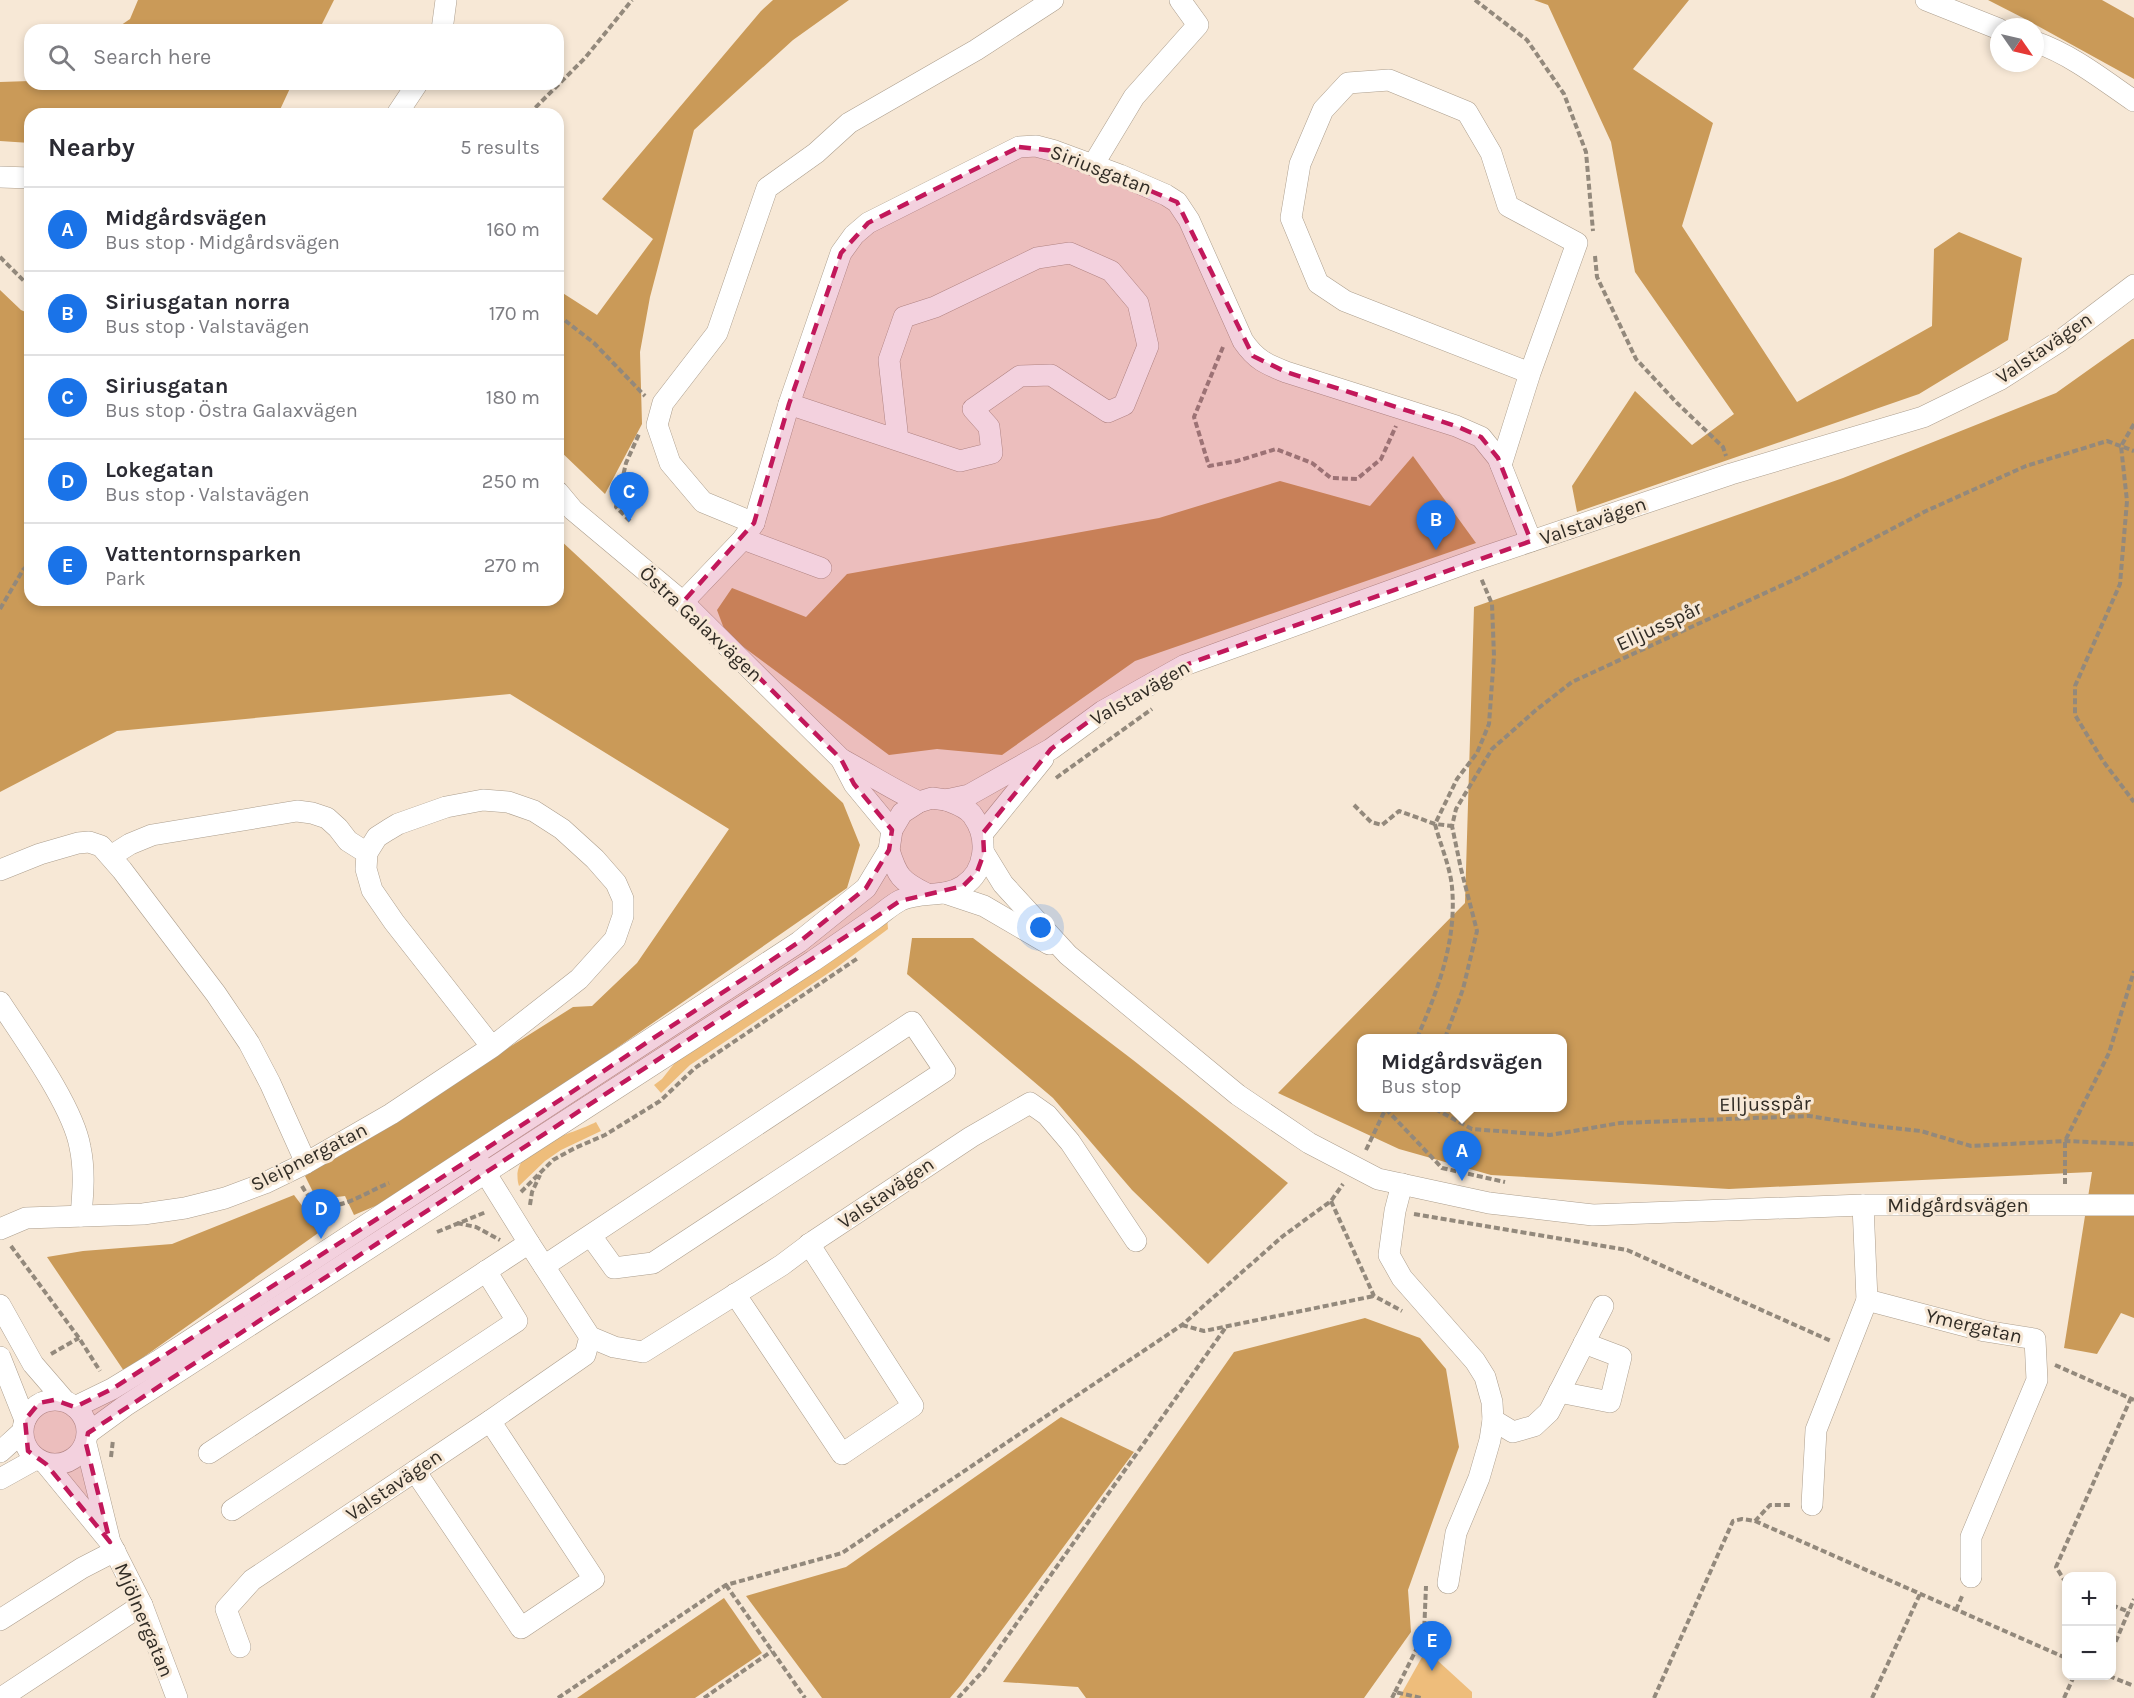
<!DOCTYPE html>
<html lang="en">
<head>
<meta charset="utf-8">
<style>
  :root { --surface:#fff; --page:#f2f2f3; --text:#2b2b33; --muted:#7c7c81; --line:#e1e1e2; --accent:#1a73e8 }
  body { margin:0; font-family:Karla,sans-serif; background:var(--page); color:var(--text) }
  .controls { position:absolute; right:18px; bottom:18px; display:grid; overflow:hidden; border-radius:12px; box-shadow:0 3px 9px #0003 }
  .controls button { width:54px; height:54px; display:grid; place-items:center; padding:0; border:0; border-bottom:2px solid var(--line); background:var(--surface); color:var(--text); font:30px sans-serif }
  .compass { position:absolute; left:1990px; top:18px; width:54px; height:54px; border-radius:50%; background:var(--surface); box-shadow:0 3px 9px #0003; rotate:124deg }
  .you { position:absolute; left:1041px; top:928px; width:21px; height:21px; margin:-15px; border:4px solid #fff; border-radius:50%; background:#1a73e8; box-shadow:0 0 0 9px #1a73e833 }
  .badge { display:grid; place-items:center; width:39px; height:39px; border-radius:50%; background:var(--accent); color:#fff; font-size:20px; font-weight:700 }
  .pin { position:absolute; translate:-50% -50px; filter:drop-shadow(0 2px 3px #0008) }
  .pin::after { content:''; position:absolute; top:32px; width:21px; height:18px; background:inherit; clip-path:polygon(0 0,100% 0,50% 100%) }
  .popup { position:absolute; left:1357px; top:1034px; width:210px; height:78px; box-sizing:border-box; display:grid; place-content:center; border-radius:12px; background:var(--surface); filter:drop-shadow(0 2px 4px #0005); font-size:20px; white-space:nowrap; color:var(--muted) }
  .popup b { font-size:22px; color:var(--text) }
  .popup::after { content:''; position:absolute; left:50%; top:100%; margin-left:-12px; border:12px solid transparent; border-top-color:var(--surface) }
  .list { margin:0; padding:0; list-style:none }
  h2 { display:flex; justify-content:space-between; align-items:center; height:78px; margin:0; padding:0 24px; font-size:26px }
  h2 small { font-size:20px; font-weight:400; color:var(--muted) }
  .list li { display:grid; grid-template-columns:39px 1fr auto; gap:18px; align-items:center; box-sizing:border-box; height:84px; padding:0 24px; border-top:2px solid var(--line) }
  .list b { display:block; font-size:22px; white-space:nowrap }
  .list p { margin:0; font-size:20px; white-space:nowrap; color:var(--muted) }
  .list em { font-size:20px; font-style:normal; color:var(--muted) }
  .icon { flex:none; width:33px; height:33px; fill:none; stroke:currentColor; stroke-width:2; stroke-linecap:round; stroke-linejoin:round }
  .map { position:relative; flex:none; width:2134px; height:1698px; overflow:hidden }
  .search { position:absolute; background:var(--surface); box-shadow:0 3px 9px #0003; left:24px; top:24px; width:540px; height:66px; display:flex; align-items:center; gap:15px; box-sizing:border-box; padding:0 21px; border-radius:18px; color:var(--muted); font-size:22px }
  .panel { position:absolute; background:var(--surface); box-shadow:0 3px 9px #0003; left:24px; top:108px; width:540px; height:498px; border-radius:18px }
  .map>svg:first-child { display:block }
  .green { fill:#eebd7b }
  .forest { fill:#ca9a58; fill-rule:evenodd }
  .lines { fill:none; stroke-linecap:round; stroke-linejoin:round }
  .minor-casing { stroke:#ac9e8d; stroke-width:22 }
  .path { stroke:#93897c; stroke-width:4; stroke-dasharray:6 3; stroke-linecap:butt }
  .minor { stroke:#fff; stroke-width:21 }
  .marked { fill:#c2185b; fill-opacity:0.2; stroke:#c2185b; stroke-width:4.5; stroke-dasharray:12 8; stroke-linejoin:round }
  .labels { text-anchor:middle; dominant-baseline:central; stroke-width:6; stroke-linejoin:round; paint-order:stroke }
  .street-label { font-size:20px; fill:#312c25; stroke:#f7e8d6 }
</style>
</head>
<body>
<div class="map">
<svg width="2134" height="1698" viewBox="0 0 2134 1698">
  <rect width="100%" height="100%" fill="#f7e8d6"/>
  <!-- green -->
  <g class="green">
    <path d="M887 917 888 929 836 968 690 1065 661 1093 654 1085 662 1079 677 1060Z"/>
    <path d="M596 1122 601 1131 561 1150 545 1161 519 1186C507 1146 570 1136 596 1122Z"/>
    <path d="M1426 1650 1472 1692V1698H1399Z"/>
  </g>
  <!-- forest -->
  <g class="forest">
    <path d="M138 0H334L319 30H114L130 19Z"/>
    <path d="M773 0H849L793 40 694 130 650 297 640 352 642 424 605 494 558 449V290L597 315 653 239 602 199 761 11Z"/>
    <path d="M1534 0H1689L1633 69 1713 123 1682 226 1797 402 1932 326 1934 249 1959 232 2022 258 2008 340 1919 394 1577 512 1572 486 1635 391 1692 445 1734 414 1635 272 1611 142 1548 5Z"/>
    <path d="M1988 0H2102L2134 18V79L2029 21Z"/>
    <path d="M30 81V84H292L278 114H30V143L0 141V82Z"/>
    <path d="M0 290 21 310 30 314V600H558V538L843 803 860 845 847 888 411 1191 354 1215 345 1196 329 1198 314 1194 305 1176 573 1007 592 1006 637 963 729 829 510 694 117 731 0 792Z"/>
    <path d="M2132 339H2134V1318L2121 1313 2097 1354 2064 1348 2092 1172 1729 1189 1491 1175 1399 1149 1278 1093 1465 903 1474 607 1843 478 2056 393ZM1362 1038H1562V1108H1362Z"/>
    <path d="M1413 456 1476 543 1135 661 1002 755 937 749 889 755 726 634 717 610 732 588 806 617 847 574 1159 518 1280 481 1370 506Z"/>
    <path d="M912 938H973L1133 1060 1288 1183 1208 1264 1132 1190 1053 1098 907 974Z"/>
    <path d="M294 1195 321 1231 124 1371 47 1257 83 1251 172 1244Z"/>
    <path d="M1365 1318 1420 1338 1446 1369 1459 1447 1408 1590 1411 1632 1364 1698H1086L1078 1687 1003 1682 1234 1352Z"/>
    <path d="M1061 1417 1134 1452 961 1685 950 1698H822L746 1596 846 1567Z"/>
    <path d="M724 1598 762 1653 695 1698H577Z"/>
  </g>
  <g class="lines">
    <!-- minor casing -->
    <g class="minor-casing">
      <g id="minor">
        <path d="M1926 0 1999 29"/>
        <path d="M442 30 446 0"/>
        <path d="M2035 42C2072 55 2102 79 2134 101"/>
        <path d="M397 114 417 84"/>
        <path d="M1093 165 1134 97 1198 25 1180 0"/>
        <path d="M0 177 30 178"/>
        <path d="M789 404 960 461 992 453 989 427 973 409 1020 376 1051 375 1108 412 1124 405 1148 346 1138 303 1111 271 1070 253 1037 258 935 307 904 317 889 360 898 440"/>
        <path d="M1501 465 1530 373 1577 243 1508 206 1491 153 1467 112 1389 80 1348 83 1323 110 1300 164 1291 218 1318 283 1345 301 1530 373"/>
        <path d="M558 492 573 510 683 602 841 759 854 784 892 830"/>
        <path d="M754 523 703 502 670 463 657 425 663 403 717 333 767 188 816 153 849 123 976 50 1053 0"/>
        <path d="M743 539 821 568"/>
        <path d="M683 602 743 539 754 523 789 404 841 253 854 235 868 223 1019 147 1036 146 1055 151 1120 175 1166 195 1177 202 1189 220 1243 341C1256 360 1266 364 1286 372L1456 426 1481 437 1498 458 1531 541"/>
        <path d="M841 759C867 773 892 789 919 802"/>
        <path d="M983 833 1043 759"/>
        <path d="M889 850C897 876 901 881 925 893"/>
        <path d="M984 853 1003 884 1068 955 1238 1095 1309 1143 1378 1179 1489 1203 1593 1215 1863 1205H2134"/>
        <path d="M111 856 130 844 152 835 297 811 312 813 327 818 338 828 348 841 367 853"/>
        <path d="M0 870 40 854 78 843 89 842 101 846 122 870 216 994 249 1043 270 1083 306 1163"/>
        <path d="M945 893 984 906 1049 944"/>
        <path d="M0 1002C24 1039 73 1106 80 1147 85 1170 83 1193 81 1216"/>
        <path d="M478 1161 529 1243 590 1337 614 1347 643 1352 782 1265 814 1241 971 1137 1030 1103 1047 1115 1070 1142 1136 1241"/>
        <path d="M1402 1184 1395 1211 1389 1255 1402 1278 1475 1361 1485 1377 1492 1402 1493 1420 1490 1440 1479 1478 1456 1533 1448 1583"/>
        <path d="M1863 1205 1867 1300 1985 1331 2035 1339 2037 1380 1971 1537V1577"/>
        <path d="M0 1229 26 1218 143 1214 185 1208 225 1198 265 1183 306 1163 391 1114 492 1047 579 979 615 939 623 916V899L616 883 595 859 562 829 534 811 508 802 483 800 446 807 398 824 388 830 377 837 367 853 366 869 372 890 394 922 492 1047"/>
        <path d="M544 1266 912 1022 945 1071 653 1263 614 1268 591 1236"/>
        <path d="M735 1294 842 1454 913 1406 809 1244"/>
        <path d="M0 1305 33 1364 65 1401"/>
        <path d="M0 1357 25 1420"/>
        <path d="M1559 1392 1610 1402 1621 1357 1584 1343"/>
        <circle cx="55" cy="1432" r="32"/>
        <path d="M75 1407 112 1389 158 1361 799 942 866 888 889 850 892 830 902 813 919 802 932 798 946 800 969 795 1051 749 1103 711 1185 665 1475 560 1731 474 1923 417 2001 379 2060 341 2134 285"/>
        <path d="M1493 1420 1513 1432 1534 1426 1549 1412 1603 1306"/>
        <path d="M88 1433 125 1406 813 961C833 947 854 933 874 919 883 913 891 905 901 900 921 891 945 898 963 886 986 871 989 838 973 816 967 807 956 804 946 800"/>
        <path d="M86 1444 109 1538"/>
        <path d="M0 1452 22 1432"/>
        <path d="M209 1453 529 1243"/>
        <path d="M46 1464 110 1542 142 1605 177 1698"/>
        <path d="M415 1471 521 1628 594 1579 490 1421"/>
        <path d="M0 1479 36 1459"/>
        <path d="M1812 1505 1816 1430 1867 1300"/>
        <path d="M232 1510 517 1321 486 1271"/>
        <path d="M0 1620 82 1568 115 1551"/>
        <path d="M240 1647 226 1609 252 1580 490 1421 585 1355 590 1337"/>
        <path d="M1 1698 142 1605"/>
      </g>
    </g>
    <!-- path -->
    <g class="path">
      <path d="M1475 0 1527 40 1564 94 1586 152 1593 231"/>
      <path d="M529 114 585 58 632 0"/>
      <path d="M1595 256 1597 277 1636 359 1677 403 1723 447 1726 456"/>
      <path d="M0 257 30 287"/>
      <path d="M558 315 594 343 645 396"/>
      <path d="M1223 347 1194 417 1209 466 1237 461 1276 449 1312 463 1331 478 1357 479 1381 459 1396 426"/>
      <path d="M2134 424 2121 446 2127 501 2120 584 2075 686V715L2103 761 2134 802"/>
      <path d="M630 521 616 507 626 463 639 434"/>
      <path d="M0 609 23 570 30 563"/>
      <path d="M1056 778 1152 709"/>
      <path d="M1354 805 1371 822 1382 825 1399 811 1435 824 1452 826"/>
      <path d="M1417 1038C1438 990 1457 940 1452 887 1450 866 1440 844 1435 824L1457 779 1477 753 1489 724 1494 656 1492 604 1481 578"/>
      <path d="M1445 1038 1463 989 1477 931 1461 869 1452 826 1456 809 1492 749 1536 710 1572 682 1802 576 1926 511 2026 466 2107 441 2134 451"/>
      <path d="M1437 1108V1110L1472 1129 1550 1135 1620 1123 1809 1116 1866 1125 1921 1131 1971 1146 2065 1141 2134 1144"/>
      <path d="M1386 1109 1442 1168 1505 1182"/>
      <path d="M1387 1109 1437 1110"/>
      <path d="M1366 1150 1386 1108"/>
      <path d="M2065 1184V1141L2109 1053 2134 971"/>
      <path d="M302 1186C323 1226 360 1194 389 1183"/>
      <path d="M521 1192 553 1160 575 1148 605 1135 660 1101 695 1068 858 958"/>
      <path d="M1331 1201 1374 1296 1402 1311"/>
      <path d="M530 1205 532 1192 540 1175"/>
      <path d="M1414 1214 1627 1250 1831 1341"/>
      <path d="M457 1223 476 1227 500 1240"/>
      <path d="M437 1232 486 1212"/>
      <path d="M11 1246 79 1338 100 1371"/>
      <path d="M1182 1325 1204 1331 1374 1296"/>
      <path d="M51 1354 79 1338"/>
      <path d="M2055 1365 2134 1400"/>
      <path d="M111 1457 113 1440"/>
      <path d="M1755 1521 2066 1658"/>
      <path d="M2066 1583 2056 1567 2131 1398"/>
      <path d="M726 1585 805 1698"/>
      <path d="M2112 1605 2129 1612"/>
      <path d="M1956 1610 1963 1594"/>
      <path d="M2112 1650 2134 1599"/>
      <path d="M2109 1676 2134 1686"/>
      <path d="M1395 1692 1424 1634 1426 1586"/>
      <path d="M558 1698 726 1585 842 1553 1182 1325 1283 1236 1331 1201 1343 1184"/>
      <path d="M704 1698 772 1651"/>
      <path d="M958 1698 983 1671 1226 1327"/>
      <path d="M1392 1698 1395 1692 1421 1698"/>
      <path d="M1654 1698 1733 1521 1742 1519 1755 1521 1770 1505H1792"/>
      <path d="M1872 1698 1920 1594"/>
      <path d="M2064 1698 2074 1676"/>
    </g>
    <!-- minor -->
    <use href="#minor" class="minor"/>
  </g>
  <!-- marked area -->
  <path class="marked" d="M1019 147 1055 151 1177 202 1253 356 1286 372 1456 426 1481 437 1498 458 1531 541 1185 665 1103 711 1051 749 983 833 984 853 977 872 963 886 900 901 88 1433 86 1444 110 1542 46 1464 28 1451 25 1420 39 1403 54 1400 75 1407 112 1389 475 1156 799 942 866 888 889 850 892 830 854 784 841 759 683 602 754 523 789 404 841 253 868 223Z"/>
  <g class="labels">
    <!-- street labels -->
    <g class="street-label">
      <text transform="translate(1101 170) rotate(21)">Siriusgatan</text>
      <text transform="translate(2044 348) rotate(-34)">Valstavägen</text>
      <text transform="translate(1593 521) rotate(-19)">Valstavägen</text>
      <text transform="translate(701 624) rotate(43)">Östra Galaxvägen</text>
      <text transform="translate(1659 626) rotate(-25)">Elljusspår</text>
      <text transform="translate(1140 693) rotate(-30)">Valstavägen</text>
      <text transform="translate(1765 1104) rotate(-1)">Elljusspår</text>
      <text transform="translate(309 1157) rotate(-27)">Sleipnergatan</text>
      <text transform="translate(886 1193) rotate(-34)">Valstavägen</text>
      <text x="1958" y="1205">Midgårdsvägen</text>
      <text transform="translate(1974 1326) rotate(13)">Ymergatan</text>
      <text transform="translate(394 1485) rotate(-34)">Valstavägen</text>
      <text transform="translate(144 1620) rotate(67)">Mjölnergatan</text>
    </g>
  </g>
</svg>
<div class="controls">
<button>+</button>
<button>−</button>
</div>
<svg class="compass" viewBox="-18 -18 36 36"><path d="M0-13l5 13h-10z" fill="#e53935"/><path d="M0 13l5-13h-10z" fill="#7c7c81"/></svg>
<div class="you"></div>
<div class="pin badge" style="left:1462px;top:1181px">A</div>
<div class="popup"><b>Midgårdsvägen</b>Bus stop</div>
<div class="pin badge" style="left:1436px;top:550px">B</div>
<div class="pin badge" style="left:629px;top:522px">C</div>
<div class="pin badge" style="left:321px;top:1239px">D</div>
<div class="pin badge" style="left:1432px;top:1671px">E</div>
<div class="search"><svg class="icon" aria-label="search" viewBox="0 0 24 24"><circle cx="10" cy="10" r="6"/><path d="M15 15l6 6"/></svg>Search here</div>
<section class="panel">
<h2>Nearby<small>5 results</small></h2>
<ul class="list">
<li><span class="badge">A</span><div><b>Midgårdsvägen</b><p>Bus stop · Midgårdsvägen</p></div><em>160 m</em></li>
<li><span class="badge">B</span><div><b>Siriusgatan norra</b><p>Bus stop · Valstavägen</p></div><em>170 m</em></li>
<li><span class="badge">C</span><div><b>Siriusgatan</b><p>Bus stop · Östra Galaxvägen</p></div><em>180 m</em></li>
<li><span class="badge">D</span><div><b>Lokegatan</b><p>Bus stop · Valstavägen</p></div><em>250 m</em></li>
<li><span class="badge">E</span><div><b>Vattentornsparken</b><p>Park</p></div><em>270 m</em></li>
</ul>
</section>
</div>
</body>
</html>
